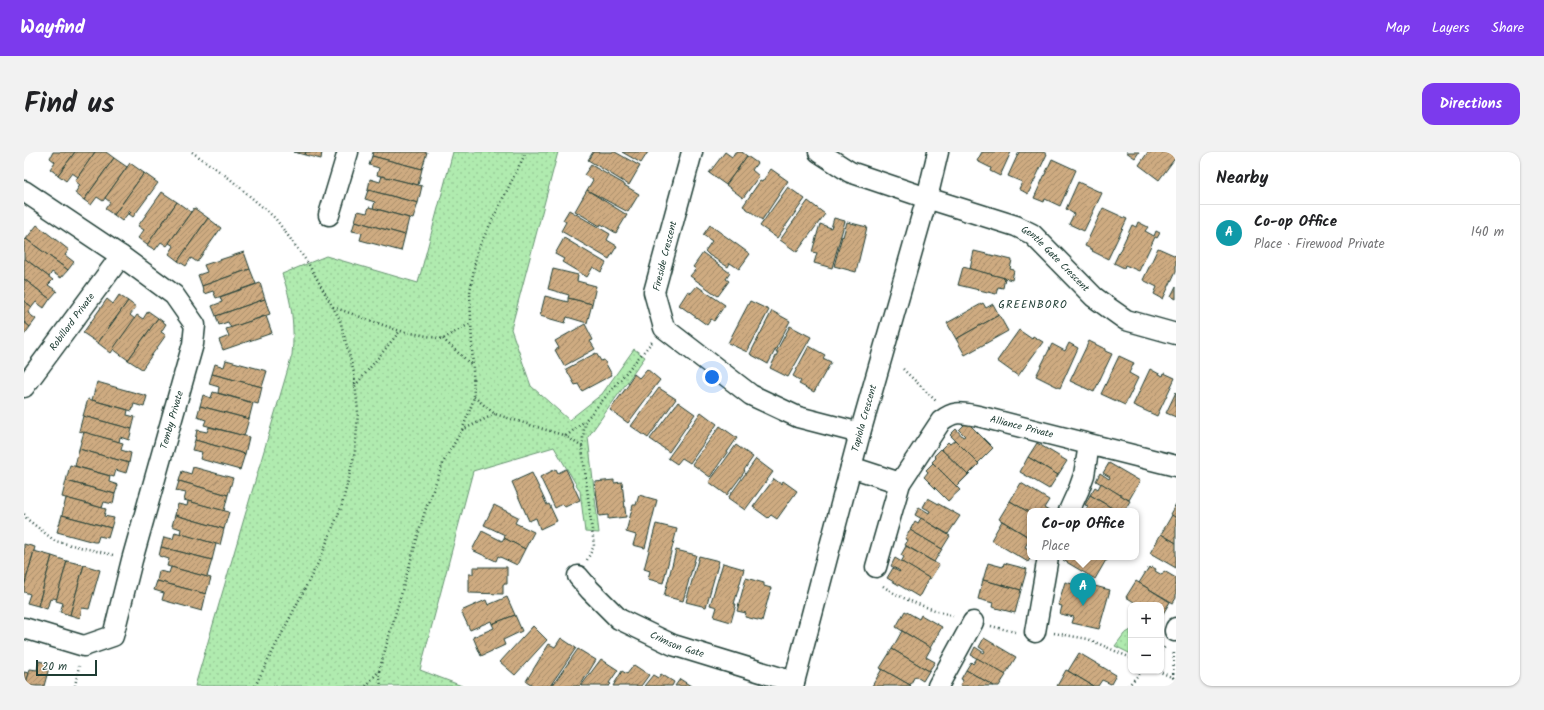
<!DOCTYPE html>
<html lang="en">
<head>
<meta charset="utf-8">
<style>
  :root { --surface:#fff; --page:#f2f2f2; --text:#202124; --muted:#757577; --line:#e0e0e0; --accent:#7c3aed }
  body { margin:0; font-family:Kalam,sans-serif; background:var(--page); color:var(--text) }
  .controls { position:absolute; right:12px; bottom:12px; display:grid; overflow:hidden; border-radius:8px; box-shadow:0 1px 3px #0004 }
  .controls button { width:36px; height:36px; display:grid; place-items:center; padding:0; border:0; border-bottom:1px solid var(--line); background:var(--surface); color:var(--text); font:20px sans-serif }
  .scale { position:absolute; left:12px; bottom:10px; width:61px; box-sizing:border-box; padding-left:4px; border:2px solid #1f3d34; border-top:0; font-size:11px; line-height:14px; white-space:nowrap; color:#1f3d34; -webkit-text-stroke:3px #fff; paint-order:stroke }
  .you { position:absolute; left:688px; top:225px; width:14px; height:14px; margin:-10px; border:3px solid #fff; border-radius:50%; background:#1a73e8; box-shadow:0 0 0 6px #1a73e833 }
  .badge { display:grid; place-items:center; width:26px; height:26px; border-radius:50%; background:var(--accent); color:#fff; font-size:13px; font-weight:700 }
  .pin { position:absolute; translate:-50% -33px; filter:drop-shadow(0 1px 2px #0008) }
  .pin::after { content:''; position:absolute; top:21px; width:14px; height:12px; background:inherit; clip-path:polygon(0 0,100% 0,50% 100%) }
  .popup { position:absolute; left:1003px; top:356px; width:112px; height:52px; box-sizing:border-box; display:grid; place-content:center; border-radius:8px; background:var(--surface); filter:drop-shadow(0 1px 3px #0005); font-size:13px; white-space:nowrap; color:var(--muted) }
  .popup b { font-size:15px; color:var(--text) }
  .popup::after { content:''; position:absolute; left:50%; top:100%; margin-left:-8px; border:8px solid transparent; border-top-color:var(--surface) }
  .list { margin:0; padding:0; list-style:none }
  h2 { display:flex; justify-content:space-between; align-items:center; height:52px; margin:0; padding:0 16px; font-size:17px }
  h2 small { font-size:13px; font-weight:400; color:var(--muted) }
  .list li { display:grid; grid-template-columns:26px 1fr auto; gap:12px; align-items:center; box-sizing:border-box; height:56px; padding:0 16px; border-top:1px solid var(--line) }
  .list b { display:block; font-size:15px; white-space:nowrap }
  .list p { margin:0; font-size:13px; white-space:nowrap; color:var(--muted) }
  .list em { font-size:13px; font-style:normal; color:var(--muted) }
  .map { position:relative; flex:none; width:1152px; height:534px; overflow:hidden; border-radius:12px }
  header { display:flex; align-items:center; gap:24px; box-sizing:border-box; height:56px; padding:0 20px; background:var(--accent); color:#fff }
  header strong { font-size:19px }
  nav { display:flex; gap:22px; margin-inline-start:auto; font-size:14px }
  .intro { display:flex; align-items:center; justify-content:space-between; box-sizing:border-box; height:96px; padding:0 24px }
  h1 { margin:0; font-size:28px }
  .button { padding:10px 18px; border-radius:12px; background:var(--accent); color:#fff; font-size:14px; font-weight:700 }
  main { display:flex; gap:24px; padding:0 24px }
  aside { flex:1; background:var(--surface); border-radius:12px; box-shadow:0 1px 3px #0004 }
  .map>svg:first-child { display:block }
  .park { fill:url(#park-dots); stroke:#689472 }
  .building { fill:url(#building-hatch); stroke:#1f3d34 }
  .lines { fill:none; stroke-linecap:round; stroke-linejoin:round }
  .minor-casing { stroke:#1f3d34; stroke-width:23 }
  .path { stroke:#1f3d34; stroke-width:2.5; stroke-dasharray:1 3; stroke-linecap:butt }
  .minor { stroke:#fff; stroke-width:20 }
  .labels { text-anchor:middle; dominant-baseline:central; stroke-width:3.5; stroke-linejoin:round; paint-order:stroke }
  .street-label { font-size:10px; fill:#1f3d34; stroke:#fff }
  .neighbourhood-label { font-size:11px; letter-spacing:1px; fill:#1f3d34; stroke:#fff }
</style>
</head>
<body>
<header>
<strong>Wayfind</strong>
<nav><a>Map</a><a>Layers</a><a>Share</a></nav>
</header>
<div class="intro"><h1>Find us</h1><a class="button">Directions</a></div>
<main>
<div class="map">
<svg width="1152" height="534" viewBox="0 0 1152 534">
  <defs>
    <pattern id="park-dots" width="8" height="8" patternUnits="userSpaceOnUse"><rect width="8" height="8" fill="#b0ebaf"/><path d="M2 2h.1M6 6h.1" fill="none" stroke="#97ca97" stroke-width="1.8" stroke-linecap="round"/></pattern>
    <pattern id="building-hatch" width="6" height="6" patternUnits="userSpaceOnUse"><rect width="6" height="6" fill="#ceab81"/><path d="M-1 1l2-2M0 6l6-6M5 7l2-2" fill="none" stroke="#a78c6a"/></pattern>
  </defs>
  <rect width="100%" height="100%" fill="#fff"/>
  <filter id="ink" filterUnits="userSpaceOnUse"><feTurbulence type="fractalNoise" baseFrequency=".025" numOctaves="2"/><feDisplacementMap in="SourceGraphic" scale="8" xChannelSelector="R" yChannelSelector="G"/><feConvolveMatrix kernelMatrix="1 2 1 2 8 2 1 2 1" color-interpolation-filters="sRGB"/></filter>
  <g filter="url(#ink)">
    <!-- park -->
    <g class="park">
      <path d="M429 0H534L487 177 507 234 545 268 578 242 610 197 621 205 564 285 575 381 561 380 556 339 530 295 449 319 396 518 438 534H171L268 203C271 175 268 149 258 122L302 104 394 131Z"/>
      <path d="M1107 478V502L1091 494 1100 482Z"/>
    </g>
    <!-- building -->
    <g class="building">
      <path d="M29 0H51L34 23 26 17 31 10 26 6Z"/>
      <path d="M51 0H71L54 25 48 21 42 29 34 23Z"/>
      <path d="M71 0H82L90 6 60 48 51 41 56 33 51 29Z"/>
      <path d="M270 0H282L281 3Z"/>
      <path d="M282 0H298L297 7 281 3Z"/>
      <path d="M349 0H403L398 17 348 4Z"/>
      <path d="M569 0H591L616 14 605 33 564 8Z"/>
      <path d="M598 0H624L617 11Z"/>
      <path d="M701 0 708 5 711 0H718L723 4 702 33 685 21Z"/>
      <path d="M958 0H987L976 24 966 19 967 16 953 9Z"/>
      <path d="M995 0H1019L1023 2 1004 42 995 37 998 30 984 24Z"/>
      <path d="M1102 0H1115L1111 6Z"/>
      <path d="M1124 0H1152V5L1135 28 1115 13Z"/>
      <path d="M348 4 398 17 394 33 353 23 355 16 345 13Z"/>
      <path d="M723 4 733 11 728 18 735 24 719 46 702 33Z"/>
      <path d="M90 6 103 15 79 49 73 45 67 53 60 48Z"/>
      <path d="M1028 7 1052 18 1036 54 1021 47 1020 50 1010 46Z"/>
      <path d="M106 11 120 21 90 63 81 57 86 50 81 46Z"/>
      <path d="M567 13 600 32V33L615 42 604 60 563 38 569 28 560 23Z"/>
      <path d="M747 17 764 29 738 68 719 54 736 29 738 30Z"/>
      <path d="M120 21 134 31 109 65 105 62 107 60 106 59 98 69 90 63Z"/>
      <path d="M358 24 398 34 394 51 344 38 346 27 356 30Z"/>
      <path d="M1054 30 1078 41 1060 79 1045 72 1050 62 1042 57Z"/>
      <path d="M764 35 781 47 753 86 736 74Z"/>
      <path d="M344 38 394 51 389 67 349 56 351 50 341 47Z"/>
      <path d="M563 38 603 63 592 81 577 72 576 74 551 59Z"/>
      <path d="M138 40 153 50 123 93 114 86 120 78 114 74Z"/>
      <path d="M784 49 801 62 773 100 756 88Z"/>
      <path d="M153 50 167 60 143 94 137 90 131 98 123 93Z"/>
      <path d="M345 55 385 66 381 83 331 69 334 59 343 61Z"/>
      <path d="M170 56 184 66 154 109 145 102 150 94 145 91Z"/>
      <path d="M1079 56 1103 67 1084 107 1068 99 1069 98 1061 94Z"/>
      <path d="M545 58 586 82 583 88 593 94 585 107 537 79 542 70 539 68Z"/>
      <path d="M184 66 197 76 173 110 167 106 162 114 154 109Z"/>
      <path d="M810 66 821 69 808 116 790 111 793 101 788 100 796 72 807 76Z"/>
      <path d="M331 69 381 83 377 99 336 88 338 81 328 79Z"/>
      <path d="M823 70 843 75 832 120 810 114 818 84 819 85Z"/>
      <path d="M1114 70 1124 75 1121 79 1130 84 1132 79 1136 81 1133 86 1131 85 1115 119 1101 113 1100 116 1090 111 1108 73 1112 75Z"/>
      <path d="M13 73 45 98 41 103 50 110 44 118 2 87Z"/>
      <path d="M686 73 726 102 715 117 706 111 704 115 685 103 681 99 688 89 679 83Z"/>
      <path d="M540 86 582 111 577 120 569 115 563 125 538 110 540 107 531 102Z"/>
      <path d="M2 87 44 118 37 126 28 120 25 125 0 106V89Z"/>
      <path d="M1134 96 1152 104V119L1139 147 1130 142 1133 135 1119 128Z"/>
      <path d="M950 99 988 108 986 117 990 118 988 128 946 117Z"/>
      <path d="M220 100 226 117 178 134 174 123 183 120 180 113Z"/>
      <path d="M679 101 706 121 702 127 705 129 694 144 666 124 672 117 669 115Z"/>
      <path d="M0 106 29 128 24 133 33 139 26 147 0 127Z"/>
      <path d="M939 115 981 126 979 136 974 135 972 142 934 133Z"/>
      <path d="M226 117 232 132 192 146 189 139 180 142 178 134Z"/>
      <path d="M529 117 554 123 553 129 572 134 568 152 544 146 545 143 524 137Z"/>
      <path d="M0 127 26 147 20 156 12 150 8 155 0 149Z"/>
      <path d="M236 131 241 147 192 164 188 154 198 150 196 145Z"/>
      <path d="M673 134 701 153 690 169 687 167 683 173 655 153 664 139 667 141Z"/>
      <path d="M1152 134V147L1147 144Z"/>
      <path d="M95 143 104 149 74 191 59 181 83 147 89 152Z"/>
      <path d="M521 144 544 150V146L568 152 563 171 543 165 541 171 516 164Z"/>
      <path d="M241 147 246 162 207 176 204 170 195 173 192 164Z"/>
      <path d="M0 149 8 155 4 161 12 167 6 175 0 170Z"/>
      <path d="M104 149 112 155 106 163 111 167 87 201 74 191Z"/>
      <path d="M726 149 745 158 723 200 704 191Z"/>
      <path d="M959 151 962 156 969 152 975 163 932 187 923 171Z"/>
      <path d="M124 159 134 166 104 208 89 197 113 163 119 167Z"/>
      <path d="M748 159 766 169 744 212 726 202Z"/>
      <path d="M975 163 984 179 941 203 932 187Z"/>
      <path d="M242 164 248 181 199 198 195 188 205 184 202 177Z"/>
      <path d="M134 166 142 172 137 180 142 183 118 217 104 208Z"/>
      <path d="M0 170 6 175 0 183Z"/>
      <path d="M561 172 569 188 566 189 571 197 540 214 531 198 535 196 531 189Z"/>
      <path d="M766 174 787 185 764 225 746 216 754 200H752Z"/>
      <path d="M995 178 1008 187 1009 184 1019 190 994 224 973 209Z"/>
      <path d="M1065 189 1081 197V199L1088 202 1070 240 1046 229Z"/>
      <path d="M1045 191 1054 196 1036 236 1012 224 1028 192 1041 199Z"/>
      <path d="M785 194 801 203 799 206 807 210 790 240 775 232 777 229 769 224Z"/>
      <path d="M572 201 577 209 580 208 588 223 558 239 554 232 551 233 542 217Z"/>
      <path d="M1095 204 1110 211 1105 221 1114 226 1101 253 1077 242Z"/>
      <path d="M202 208 243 219 238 235 188 222 191 212 200 215Z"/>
      <path d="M623 217 636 228 604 271 586 258 605 232 604 231 610 222 615 226Z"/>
      <path d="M1126 217 1139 224 1140 221 1151 226 1133 264 1109 253Z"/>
      <path d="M188 222 238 235 234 252 194 241 195 235 185 232Z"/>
      <path d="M73 230 123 244 120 255 110 252 108 259 68 248Z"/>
      <path d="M635 236 652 247 624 286 607 274Z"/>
      <path d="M189 240 229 251 225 267 176 254 179 243 187 246Z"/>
      <path d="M1152 240V265L1142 261Z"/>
      <path d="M64 247 104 258 103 263 111 265 108 277 59 264Z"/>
      <path d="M654 250 671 262 645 300 626 287Z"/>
      <path d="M176 254 225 267 220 284 180 273 182 268 173 265Z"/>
      <path d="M677 260 693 272 666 311 658 306 653 312 644 306Z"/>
      <path d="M59 264 108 277 105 288 96 285 95 290 55 279Z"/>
      <path d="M943 270 969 296 954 311 926 283 932 277 939 285 941 284 935 278Z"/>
      <path d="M696 274 713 286 686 325 668 312Z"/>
      <path d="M185 275 225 285 221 302 171 288 173 278 183 280Z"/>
      <path d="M60 280 99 291 97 298 107 301 105 311 55 297Z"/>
      <path d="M171 288 221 302 216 318 176 307 178 300 168 298Z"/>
      <path d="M931 288 955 312 944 323 917 297 924 290 926 292Z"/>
      <path d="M1013 291 1043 309 1034 323 1004 305Z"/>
      <path d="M712 293 729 305 720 318 721 319 703 343 685 330Z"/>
      <path d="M55 297 105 311 102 321 92 318 90 325 51 314Z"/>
      <path d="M917 297 944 323 932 335 908 310 912 306 910 304Z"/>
      <path d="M1004 305 1034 323 1025 337 996 320Z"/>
      <path d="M732 307 749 320 721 358 704 346Z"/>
      <path d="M909 311 936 338 924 349 900 325 904 320 902 318Z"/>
      <path d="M1085 311 1116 329 1105 348 1072 329 1076 321 1085 327 1086 325 1079 321Z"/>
      <path d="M46 313 86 324 85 330 94 333 91 342 42 329Z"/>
      <path d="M169 315 209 326 204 343 155 329 158 319 167 322Z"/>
      <path d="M532 317 534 321 542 317 556 348 541 355 539 352 531 356 516 325Z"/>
      <path d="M508 321 523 353 525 352 533 369 516 377 512 366 505 369 488 330Z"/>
      <path d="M750 327 757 332 759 329 773 339 753 367 747 363 744 366 729 355Z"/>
      <path d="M590 328V331L598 330 602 365 584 367V363L575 364 571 330Z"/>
      <path d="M42 329 91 342 89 352 80 350 78 356 38 345Z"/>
      <path d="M155 329 204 343 200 359 160 348 162 341 152 339Z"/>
      <path d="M997 331 1025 348 1020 356 1025 359H1006V361L986 349Z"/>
      <path d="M1077 331 1106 349 1100 359H1093L1066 343 1071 335 1074 337Z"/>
      <path d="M615 343 633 348 621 396 609 393 612 383 602 380 609 353H612Z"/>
      <path d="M1066 343 1093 359H1061L1064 354 1061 353Z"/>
      <path d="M42 346 82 357 80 364 90 366 87 376 38 363Z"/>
      <path d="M904 346 936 364 924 382 891 363 895 355 905 361 906 359 899 355Z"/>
      <path d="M164 349 205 360 200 377 151 363 154 352 163 354Z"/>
      <path d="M986 349 1006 361V379L1003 384 975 367Z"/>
      <path d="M1152 352V366L1146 362Z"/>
      <path d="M470 353 494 365 491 371 510 380 501 397 480 386 481 383 460 373Z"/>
      <path d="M38 363 87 376 84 386 75 384 73 390H70L33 380Z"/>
      <path d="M151 363 200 377 196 393 156 382 157 377 148 374Z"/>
      <path d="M1148 363 1152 366V391L1137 382Z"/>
      <path d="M897 366 926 384 918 397 886 378 891 369 894 371Z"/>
      <path d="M978 369 1006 386 1001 395 1006 398 1007 405 1004 410 967 388Z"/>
      <path d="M632 372 653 377 639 431 624 427 626 419 620 417Z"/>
      <path d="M886 378 918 397 910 410 881 393 884 388 881 387Z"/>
      <path d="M458 379 478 389 480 386 501 397 493 413 474 404 472 409 448 398Z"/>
      <path d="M151 380 192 392 188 408 137 395 140 385 149 387Z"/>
      <path d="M1137 382 1152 391V416L1126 401Z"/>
      <path d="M0 392 11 395 0 435Z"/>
      <path d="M882 394 915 413 906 427 877 410 880 405 877 403Z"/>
      <path d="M137 395 188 408 183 425 143 414 145 407 135 404Z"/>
      <path d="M652 398 672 403 659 449 640 444Z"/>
      <path d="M10 399 28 404 14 454 3 451 6 442 0 440V435Z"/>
      <path d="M28 404 43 409 33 447 29 446 28 448 26 447 23 457 14 454Z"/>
      <path d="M675 404 695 409 682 455 662 450Z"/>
      <path d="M1041 405H1076L1082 408 1071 427 1039 408Z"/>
      <path d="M1076 405H1085L1083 409Z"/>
      <path d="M871 406 905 426 895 445 863 426 869 416 875 420 876 419 867 414Z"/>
      <path d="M43 409 60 413 46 463 36 460 39 451 32 449Z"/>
      <path d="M699 411 720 417 710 452H712L707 470 690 465 693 455 686 453Z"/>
      <path d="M964 411 979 415 980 411 1003 417 997 438 959 428Z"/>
      <path d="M60 413 76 418 65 457 58 456 56 466 46 463Z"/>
      <path d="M147 415 187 426 182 442 133 429 135 419 145 421Z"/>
      <path d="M449 415H483V432H479V442L445 441V422H449Z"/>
      <path d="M1125 415 1127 417 1128 415 1132 417 1131 419 1138 423 1140 419 1152 426V446L1149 451 1115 431Z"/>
      <path d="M722 426 740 431V434L747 436 738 469 721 465 722 461 713 459Z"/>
      <path d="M959 428 997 438 991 461 968 455 969 451 954 447Z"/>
      <path d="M133 429 182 442 178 459 138 448 140 441 130 438Z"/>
      <path d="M1112 429 1146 450 1137 465V453H1115L1102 445Z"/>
      <path d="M1041 430 1066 437 1067 433 1086 438 1075 477 1048 471 1050 465 1036 462 1038 454 1034 453Z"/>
      <path d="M483 445 491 463 468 472 467 469 446 478 437 459 462 448 464 453Z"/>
      <path d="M881 459 895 467 897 463 918 475 906 496 872 475Z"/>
      <path d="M491 463 498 479 479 488 481 493 457 504 449 485 470 476 468 472Z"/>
      <path d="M509 474 523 488 491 523 476 510Z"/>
      <path d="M878 479 907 496 902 505 911 510 905 519 868 497Z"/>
      <path d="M537 486 552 496 526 534H510L502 529 525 492 531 495Z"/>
      <path d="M960 486 992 505 981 523 947 503 951 495 960 501 961 499 955 495Z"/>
      <path d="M554 497 572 508 556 534H528Z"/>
      <path d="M868 497 905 519 899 529 891 524 886 533 856 516Z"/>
      <path d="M1055 501 1092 523 1087 532 1078 528 1074 534H1069L1044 519Z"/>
      <path d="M953 506 982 523 975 534H970L942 518 947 510 949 512Z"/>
      <path d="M577 507 594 518 585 531 587 532 585 534H557Z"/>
      <path d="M15 509 26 512 20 534H1L6 517 13 518Z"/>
      <path d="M610 513 625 523 617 534H589L598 519 603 522Z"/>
      <path d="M858 517 886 533 887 534H848Z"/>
      <path d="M942 518 970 534H938L936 533 939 528 937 527Z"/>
      <path d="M1042 518 1044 519 1069 534H1033Z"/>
      <path d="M0 520 5 521 1 534H0Z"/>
      <path d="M637 522 650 530 648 534H620L629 523 634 526Z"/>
      <path d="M656 527 667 534H651Z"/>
    </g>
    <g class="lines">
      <!-- minor casing -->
      <g class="minor-casing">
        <g id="minor">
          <path d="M668 0 630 140 640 176 727 243 774 265 836 281"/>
          <path id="s1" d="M795 0 826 20 903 46 992 74 1008 82 1070 145 1085 156 1102 168 1152 182"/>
          <path d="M0 39 97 104 150 143 171 173 169 192 108 408 89 484 60 494 0 476"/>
          <path d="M305 63 324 0"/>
          <path id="s2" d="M0 235 97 104"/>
          <path d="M827 315 876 331"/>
          <path d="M1045 359 1055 337 1060 323 1065 293"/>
          <path id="s3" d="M852 415 876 331 917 269C931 258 938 261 954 264L1152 314"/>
          <path id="s4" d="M554 424 566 438 595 467 649 493 770 530"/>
          <path d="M1151 479 1152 476"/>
          <path d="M1011 480 1024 405"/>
          <path id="s5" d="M769 534 836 281 903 46 914 0"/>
          <path d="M914 534 949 470"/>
        </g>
      </g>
      <!-- path -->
      <g class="path">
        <path d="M168 0 205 26 251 66 284 111 316 168 330 221 334 260 331 300 318 353 296 407 231 534"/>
        <path d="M309 155 376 179 419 187 447 171"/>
        <path d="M419 187 448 213"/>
        <path d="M879 217 912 249"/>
        <path d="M331 234 376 179"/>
        <path d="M450 245 471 262 542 284 558 295"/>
        <path d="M438 278 471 262"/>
        <path d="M542 284 561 269"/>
        <path d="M0 362 3 367 31 389 89 403"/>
        <path d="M563 408 570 394 558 295 561 269 628 190"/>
        <path d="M859 434C880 449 905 456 929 464"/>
        <path d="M967 474 991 480"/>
        <path d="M1030 481 1064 487 1107 506"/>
        <path d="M1137 499 1141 495"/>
        <path d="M355 519 357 534"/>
        <path d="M1134 519 1152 527"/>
        <path d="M1149 526 1150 498"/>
        <path d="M51 534 55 514"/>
        <path d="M342 534 355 519 401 359 420 309 438 278 447 255 450 245 446 140 453 99 502 0"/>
        <path d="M1104 534 1118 519"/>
      </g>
      <!-- minor -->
      <use href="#minor" class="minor"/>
    </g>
  </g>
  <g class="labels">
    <!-- street labels -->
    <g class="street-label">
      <text transform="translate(641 104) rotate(-76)">Fireside Crescent</text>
      <text stroke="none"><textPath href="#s1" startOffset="263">Gentle Gate Crescent</textPath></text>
      <text stroke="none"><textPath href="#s2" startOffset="81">Robillard Private</textPath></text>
      <text stroke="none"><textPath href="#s5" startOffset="277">Tapiola Crescent</textPath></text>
      <text transform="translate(148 268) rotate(-74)">Temby Private</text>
      <text stroke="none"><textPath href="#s3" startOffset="246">Alliance Private</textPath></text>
      <text stroke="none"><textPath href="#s4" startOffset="123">Crimson Gate</textPath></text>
    </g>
    <!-- neighbourhood labels -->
    <g class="neighbourhood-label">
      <text x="1009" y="153">GREENBORO</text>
    </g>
  </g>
</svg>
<div class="controls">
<button>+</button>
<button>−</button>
</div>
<div class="scale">20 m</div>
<div class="you"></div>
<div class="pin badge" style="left:1059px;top:454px;background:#0f9aa8">A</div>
<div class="popup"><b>Co-op Office</b>Place</div>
</div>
<aside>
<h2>Nearby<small></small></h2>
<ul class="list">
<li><span class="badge" style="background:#0f9aa8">A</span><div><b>Co-op Office</b><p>Place · Firewood Private</p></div><em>140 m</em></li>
</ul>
</aside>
</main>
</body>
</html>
